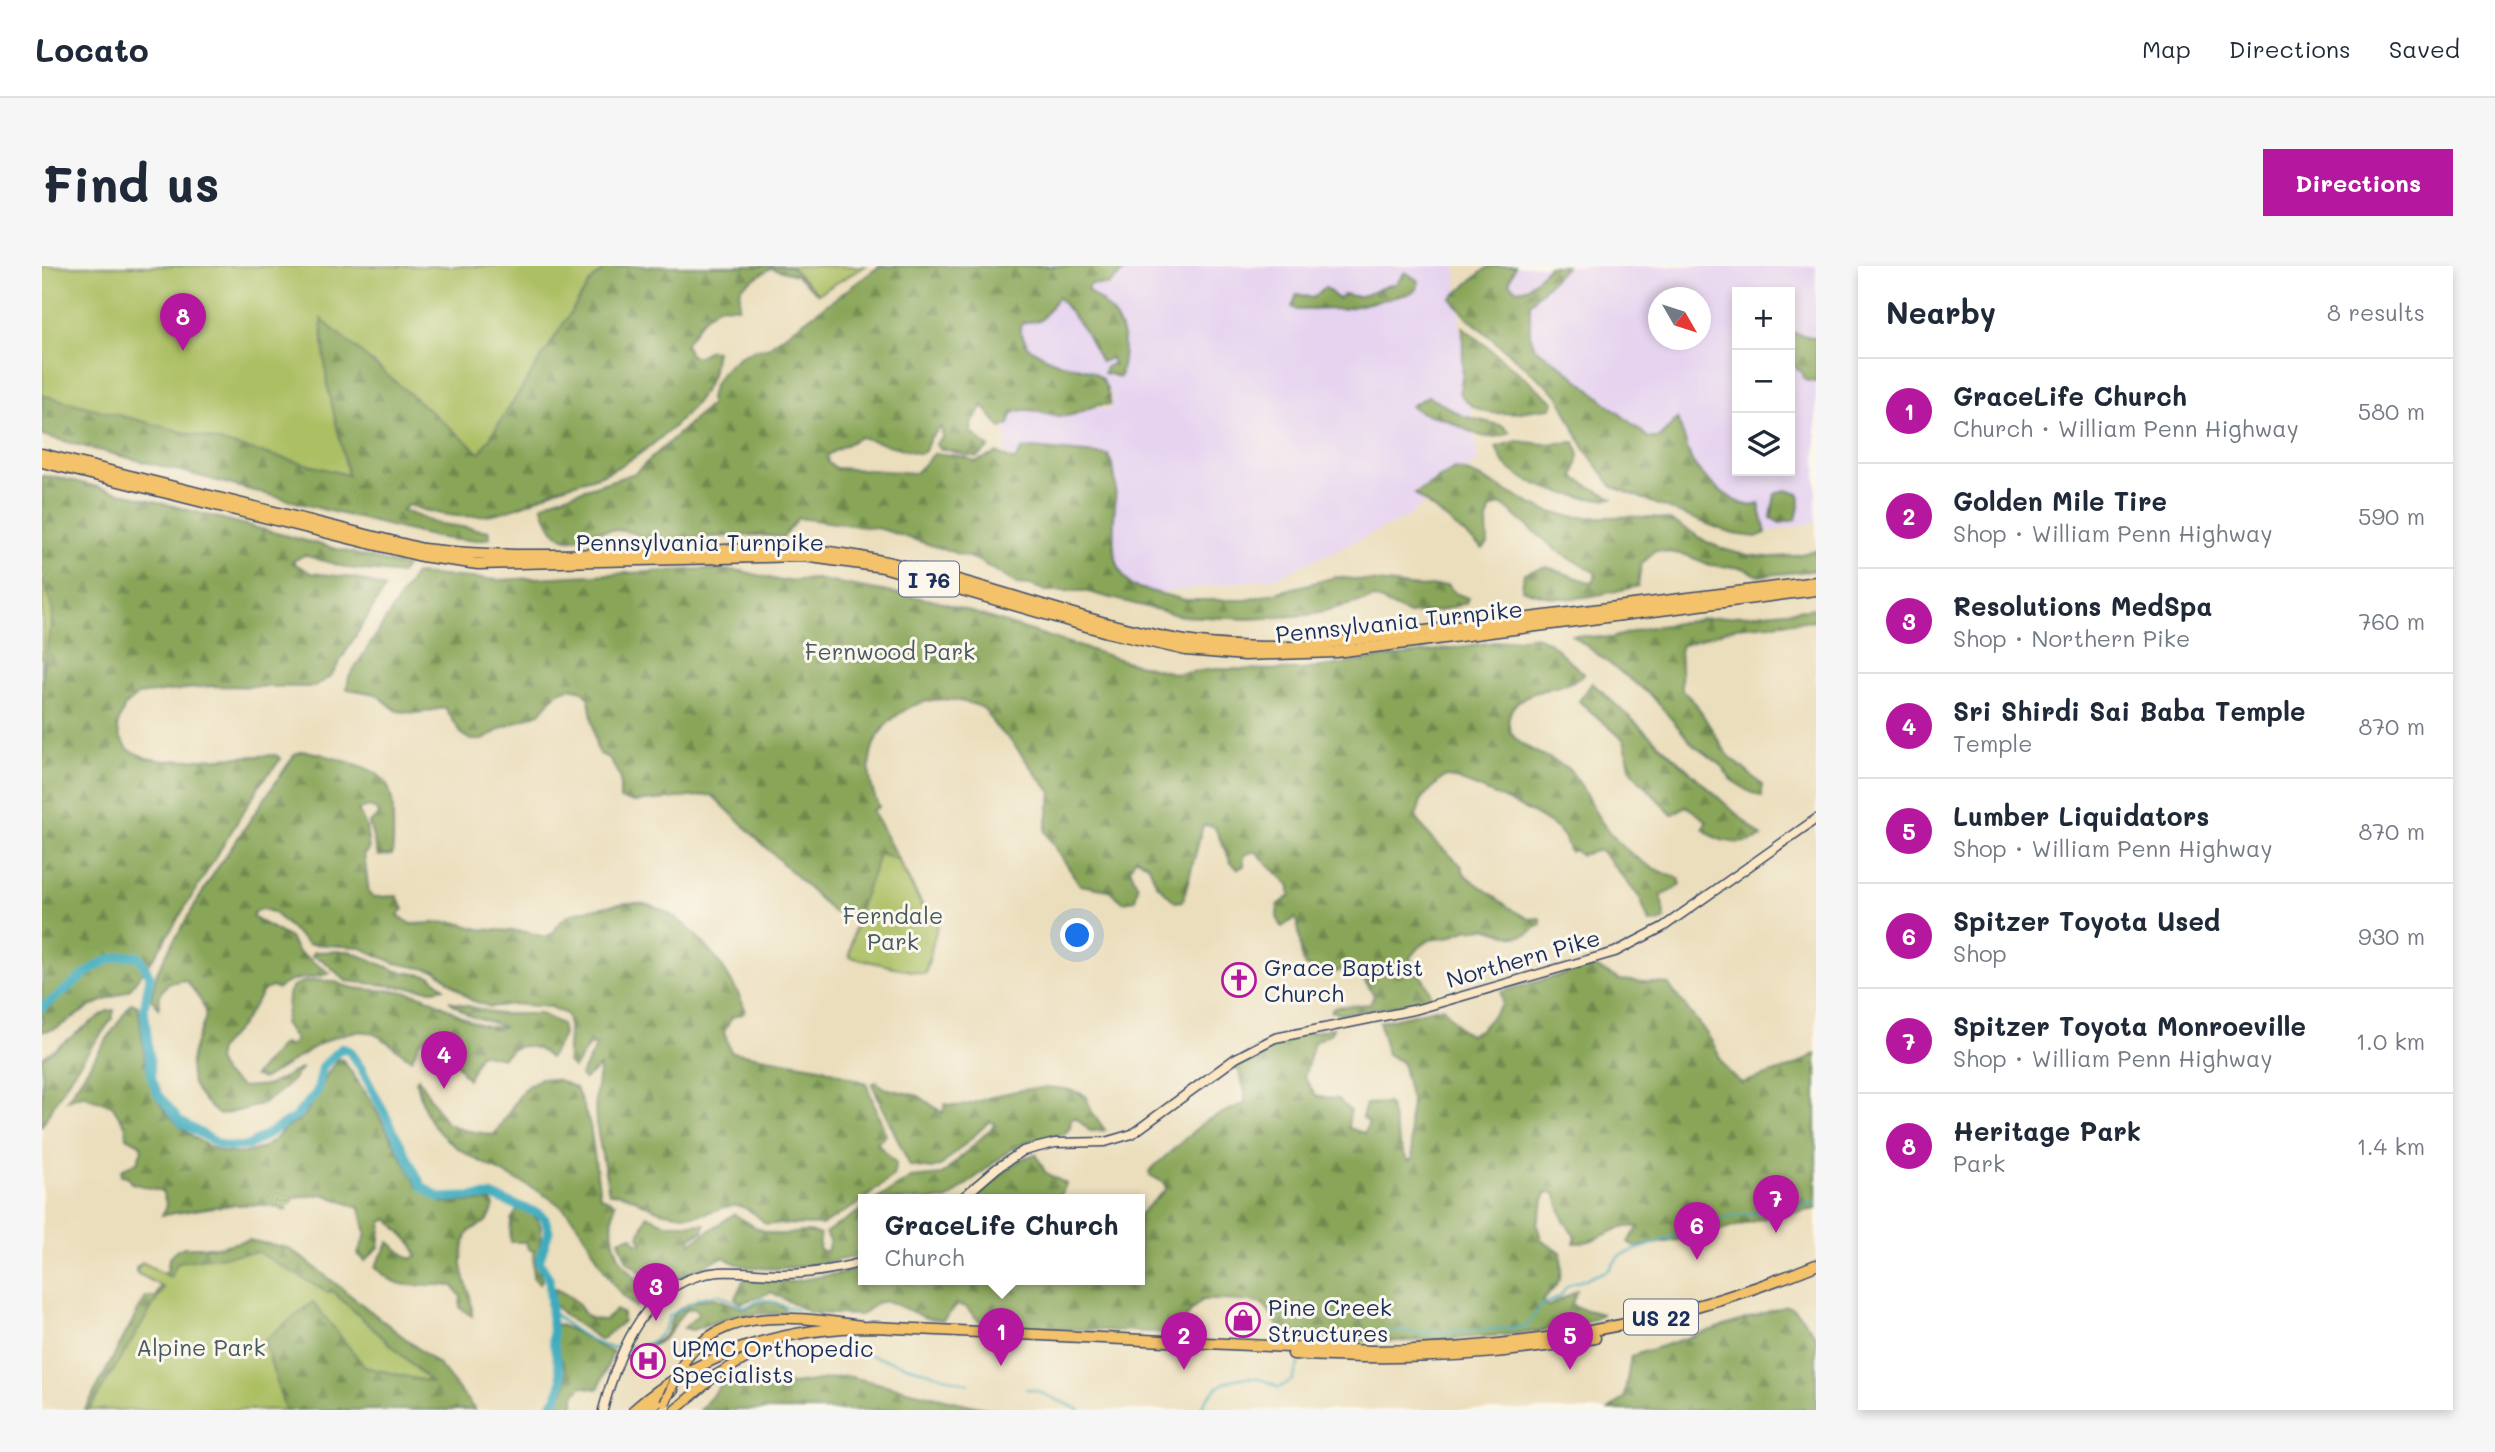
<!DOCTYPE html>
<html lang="en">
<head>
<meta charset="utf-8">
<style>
  :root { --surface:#fff; --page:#f6f6f7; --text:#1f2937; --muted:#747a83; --line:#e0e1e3; --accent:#b5179e }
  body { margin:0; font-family:Mali,sans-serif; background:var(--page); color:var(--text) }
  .controls { position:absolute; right:21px; top:21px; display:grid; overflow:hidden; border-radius:0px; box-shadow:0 4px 10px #0003 }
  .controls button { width:63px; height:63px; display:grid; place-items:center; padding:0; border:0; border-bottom:2px solid var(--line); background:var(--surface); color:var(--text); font:35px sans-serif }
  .compass { position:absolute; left:1606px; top:21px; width:63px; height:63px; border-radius:50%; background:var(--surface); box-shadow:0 4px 10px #0003; rotate:129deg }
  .you { position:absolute; left:1036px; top:670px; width:24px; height:24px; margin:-18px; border:5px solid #fff; border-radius:50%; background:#1a73e8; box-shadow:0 0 0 10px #1a73e833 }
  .badge { display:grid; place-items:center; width:46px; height:46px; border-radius:50%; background:var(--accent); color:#fff; font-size:23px; font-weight:700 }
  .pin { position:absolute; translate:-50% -58px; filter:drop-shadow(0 2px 4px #0008) }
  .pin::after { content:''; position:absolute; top:37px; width:24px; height:21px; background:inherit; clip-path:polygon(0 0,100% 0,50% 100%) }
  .popup { position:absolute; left:816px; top:928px; width:287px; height:91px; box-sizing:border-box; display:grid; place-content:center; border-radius:0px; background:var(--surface); filter:drop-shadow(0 2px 5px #0005); font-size:23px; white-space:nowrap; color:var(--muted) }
  .popup b { font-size:26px; color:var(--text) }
  .popup::after { content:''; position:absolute; left:50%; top:100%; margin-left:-14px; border:14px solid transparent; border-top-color:var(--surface) }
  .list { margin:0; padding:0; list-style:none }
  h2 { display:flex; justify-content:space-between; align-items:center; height:91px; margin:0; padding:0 28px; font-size:30px }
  h2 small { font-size:23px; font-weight:400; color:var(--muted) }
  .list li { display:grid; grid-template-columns:46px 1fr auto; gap:21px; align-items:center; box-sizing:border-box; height:105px; padding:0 28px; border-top:2px solid var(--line) }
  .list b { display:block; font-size:26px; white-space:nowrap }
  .list p { margin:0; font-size:23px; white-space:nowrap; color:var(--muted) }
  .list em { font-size:23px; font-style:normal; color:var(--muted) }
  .icon { flex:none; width:38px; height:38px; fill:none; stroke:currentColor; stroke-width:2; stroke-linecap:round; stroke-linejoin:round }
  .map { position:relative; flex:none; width:1774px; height:1144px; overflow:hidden; border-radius:0px }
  header { display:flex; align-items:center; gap:42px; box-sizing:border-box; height:98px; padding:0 35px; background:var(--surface); border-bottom:2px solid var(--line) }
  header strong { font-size:33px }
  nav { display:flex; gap:38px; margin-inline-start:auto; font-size:24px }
  .intro { display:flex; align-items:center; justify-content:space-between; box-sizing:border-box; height:168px; padding:0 42px }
  h1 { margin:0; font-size:49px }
  .button { padding:18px 32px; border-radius:0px; background:var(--accent); color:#fff; font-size:24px; font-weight:700 }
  main { display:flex; gap:42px; padding:0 42px }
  aside { flex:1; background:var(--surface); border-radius:0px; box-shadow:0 4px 10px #0003 }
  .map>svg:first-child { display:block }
  .built { fill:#e6d3f0; fill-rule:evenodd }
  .forest { fill:url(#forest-firs); stroke:#526a5c; stroke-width:2 }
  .green { fill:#acbf63; stroke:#647760; stroke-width:2 }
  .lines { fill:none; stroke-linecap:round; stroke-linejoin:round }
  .stream { stroke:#3eabbd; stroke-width:2 }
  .river { stroke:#3eabbd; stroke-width:9 }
  .secondary-casing { stroke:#3a496c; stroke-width:11 }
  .primary-casing { stroke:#3a496c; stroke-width:12 }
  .highway-casing { stroke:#3a496c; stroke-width:13 }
  .secondary { stroke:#fbe7c3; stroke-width:8 }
  .primary { stroke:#f4c26a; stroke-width:9 }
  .highway { stroke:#f4c26a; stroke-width:10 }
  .primary-bridge-casing { stroke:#3a496c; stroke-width:12; stroke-linecap:butt }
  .primary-bridge { stroke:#f4c26a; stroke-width:9 }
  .labels { text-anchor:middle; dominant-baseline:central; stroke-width:6; stroke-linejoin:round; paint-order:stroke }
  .shield { fill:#fbf7ec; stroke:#5e6b89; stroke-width:2 }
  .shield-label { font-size:21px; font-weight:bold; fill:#1b2f5e }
  .street-label { font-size:23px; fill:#1b2f5e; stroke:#fbf7ec }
  .park-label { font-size:23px; fill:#465a60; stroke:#fbf7ec }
  .poi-label { font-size:23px; fill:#1b2f5e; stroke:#fbf7ec; text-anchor:start }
</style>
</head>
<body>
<header>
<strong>Locato</strong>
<nav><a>Map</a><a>Directions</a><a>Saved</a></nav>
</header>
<div class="intro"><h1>Find us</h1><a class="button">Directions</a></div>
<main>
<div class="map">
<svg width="1774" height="1144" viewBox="0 0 1774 1144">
  <defs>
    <pattern id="forest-firs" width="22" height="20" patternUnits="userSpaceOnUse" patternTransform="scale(1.75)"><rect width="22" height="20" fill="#89a659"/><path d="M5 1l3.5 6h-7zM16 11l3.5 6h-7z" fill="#6f884d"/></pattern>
  </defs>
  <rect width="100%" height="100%" fill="#fbf7ec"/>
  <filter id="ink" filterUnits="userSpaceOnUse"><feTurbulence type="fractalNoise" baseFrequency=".0143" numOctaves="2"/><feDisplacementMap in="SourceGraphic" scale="14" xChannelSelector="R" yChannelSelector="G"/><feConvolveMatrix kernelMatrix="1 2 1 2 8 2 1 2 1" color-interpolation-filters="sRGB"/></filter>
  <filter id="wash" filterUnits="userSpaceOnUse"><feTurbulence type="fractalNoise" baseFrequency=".00686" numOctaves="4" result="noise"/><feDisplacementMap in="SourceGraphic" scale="28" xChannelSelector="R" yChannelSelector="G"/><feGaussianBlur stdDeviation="1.57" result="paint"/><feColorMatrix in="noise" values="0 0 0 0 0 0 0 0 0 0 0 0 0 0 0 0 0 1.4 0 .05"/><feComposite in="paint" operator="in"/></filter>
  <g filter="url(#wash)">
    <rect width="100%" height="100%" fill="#ebdebc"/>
    <!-- built -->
    <g class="built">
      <path d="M957 0H1414L1418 59 1436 195 1364 252 1235 311 1072 333 1063 198 964 190 962 139 1069 143 1070 127 980 84Z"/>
      <path d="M1461 0H1774V256L1717 268 1425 44ZM1695 26H1748V205H1695ZM1616 32H1658V74H1616Z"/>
    </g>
    <!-- forest -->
    <g class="forest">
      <path d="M0 0H788L795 13 776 28 754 9 729 2 699 21 697 41 677 40 662 52 643 78 648 89 656 91 667 84 674 85C672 93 672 103 669 111 653 149 601 190 564 207 548 214 516 220 504 228 457 254 417 257 366 239L360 244 392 257 447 265 448 272C419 278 393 271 364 264 306 250 248 235 190 219 127 201 63 187 0 169Z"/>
      <path d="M838 0H1092L1085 2 1067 19 1049 18 1045 22C1048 30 1055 31 1061 37 1085 62 1085 78 1078 111L1062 107 1064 101 1071 97 1069 92 1059 96 1042 64 1016 31 999 54 980 57 978 64 986 81C996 87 1009 95 1021 98 1051 105 1064 104 1068 139 1050 136 1042 148 1025 150 1004 153 989 137 970 148L967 158 959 162 941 140 929 158 930 167 947 182 935 191 897 182 894 178 901 171 899 161 888 172 883 185 878 188 818 171 785 189 786 197 794 202 873 207 893 187 923 191 933 196 955 187 972 195 980 184 990 182 1066 189C1087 226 1053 283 1089 320L1143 334H1205L1294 311 1377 321 1406 319 1413 327 1426 332 1424 337 1398 345 1367 348 1333 332 1266 349 1209 353 1140 350 1042 325H1004L989 319 975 318 935 294 839 263 756 252 741 271 716 269 604 274C595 264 571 263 557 265 540 266 531 283 512 265 506 260 504 248 500 240L510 234 593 207 668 139C667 110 698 83 725 82Z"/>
      <path d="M1447 0H1473L1467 17 1475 24 1485 22 1507 0H1524L1488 37V69L1493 82 1520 100 1607 172H1617L1635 153C1642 167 1644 182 1650 195 1659 211 1699 247 1717 238L1724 267 1714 271 1691 268 1571 221 1542 182 1516 129 1425 51 1409 32Z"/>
      <path d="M1363 6 1377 15 1375 23 1366 28 1301 43 1255 44 1250 41 1255 28 1271 32 1283 21 1296 33 1303 28C1323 36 1334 20 1354 18Z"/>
      <path d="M1421 61 1512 136 1509 142C1475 144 1439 160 1417 126 1423 116 1420 77 1421 61Z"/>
      <path d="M1748 66 1774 72V116L1763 114 1760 106 1748 97Z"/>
      <path d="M1386 130 1421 150 1461 160 1468 166C1446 180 1424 163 1405 154 1392 148 1380 150 1369 140Z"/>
      <path d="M1475 175 1501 178 1533 176 1537 189 1532 212 1570 232C1542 236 1480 220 1461 196 1458 192 1456 185 1454 181Z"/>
      <path d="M1412 203C1445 209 1474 235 1509 246 1546 257 1585 246 1622 253 1639 256 1654 271 1669 278 1701 293 1741 295 1774 284V304L1717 310 1701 302 1668 299 1644 289 1613 284 1599 299 1596 320C1553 330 1522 340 1480 323L1482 307 1505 301 1550 317 1554 307 1518 287 1459 238 1449 242 1445 254 1446 278 1441 283 1373 228Z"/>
      <path d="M0 210 15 211 97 231 364 301 358 308 306 302 262 289 250 296 269 307 313 312 343 322 289 410 272 421 168 420 96 429 83 440 75 460 78 471 87 484 104 492 124 495 234 489 239 493 219 517 115 687 87 724 49 740 15 762 0 766Z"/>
      <path d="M1743 224 1757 227 1758 236 1754 254 1738 257 1729 252 1733 228Z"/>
      <path d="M662 303 700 305 739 315 774 313 895 335 1083 395 1135 408 1173 403 1259 404 1494 370 1506 375 1542 408C1523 427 1473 419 1467 451 1461 484 1514 488 1530 507 1540 519 1545 531 1552 544 1570 576 1601 603 1637 612L1639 619 1619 630 1623 653 1616 657 1607 656 1598 632 1559 584 1538 589 1533 584 1528 586C1524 580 1525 572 1519 567 1501 548 1429 517 1403 510L1380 532 1374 551 1389 572 1419 599 1423 609 1472 645 1487 653 1498 652 1499 658 1484 669 1473 671 1443 662 1424 664 1404 672 1385 674 1368 691C1372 708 1389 715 1389 734L1300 748 1289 745 1292 741 1328 738 1332 729 1322 714 1302 703 1286 709 1263 700C1255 684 1261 667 1253 652L1240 661 1235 651 1236 639 1248 630V620L1213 585 1202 589V600L1196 603 1189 597 1172 560 1161 559 1141 635 1133 636 1114 617 1107 600 1094 591 1088 602 1096 621 1093 634 1081 636 1067 624 1038 619 1003 566 1010 526C995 512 986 496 973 480 968 472 960 468 954 461 949 456 947 448 942 443 934 437 920 436 911 434 876 428 832 455 828 494 826 511 830 525 837 541L830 544 887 652 896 655 884 705 808 686 814 651 791 646 670 529 592 536 578 533V511L567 492 558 488 554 480 547 432 541 425 527 422 515 427 498 447 460 462 441 474H429L419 467 403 442 374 447 355 445 334 428 305 423 307 411 373 308 457 314Z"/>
      <path d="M1774 342V354L1694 361 1638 380 1640 424 1654 438 1685 488 1720 519V531L1704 524 1688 512 1678 498 1652 480 1610 430 1530 369 1569 372 1604 362 1661 353Z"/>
      <path d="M1550 417 1720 571C1702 580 1674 578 1661 562L1665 555 1644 540 1630 549 1589 505 1582 474 1537 435Z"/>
      <path d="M261 485C280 487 296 493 315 499 344 508 351 521 351 551 351 564 352 577 350 589L336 590 327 557 337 549 335 544 327 541 316 544 324 561 327 584 322 588 327 628 332 631 355 630 362 643 356 649 369 658 413 656 437 663 486 666 502 671 512 667C516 651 535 645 550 643 565 641 580 635 597 637 642 642 688 704 703 743L701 748 690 751 682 766 689 786 778 801 824 817 844 869 835 877 854 897 851 910 816 938 780 959 724 958C697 932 693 939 660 948 649 951 634 948 622 946 602 942 591 926 567 927L554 857 553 833 558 800 542 814 538 810 555 779H547L532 802 526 797C524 778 531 766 524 748L508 741 470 738 448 741 429 734 395 705 353 697 317 681 266 678 231 646 220 643 213 645 210 651 248 672 255 685 288 707C269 715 252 708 236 723L230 721 222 724 200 758 177 783 175 795 182 808 200 821 227 819 260 802C234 836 218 841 177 849 149 825 141 809 155 773 157 767 162 759 163 753 166 740 151 724 144 714L126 717 118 728 117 742 109 733 115 706 127 683 172 607 253 488Z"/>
      <path d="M307 685 355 705 389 710 402 722 391 724 304 715 281 694 270 690 272 686Z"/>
      <path d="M1551 700 1578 714 1626 718C1638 735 1652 751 1665 768 1679 787 1677 802 1700 817L1750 801 1774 788V943L1722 952 1661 970 1593 981 1586 976 1597 961C1572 957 1556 978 1532 977L1534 971 1522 955 1513 927H1504L1495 958 1499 974 1518 986C1523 1010 1517 1019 1500 1035L1505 1041 1535 1025 1530 1037 1533 1041 1560 1048C1542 1069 1368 1076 1333 1075 1320 1074 1304 1075 1291 1073 1263 1068 1269 1063 1240 1071 1240 1064 1226 1043 1220 1039 1216 1035 1168 1033 1160 1034L1150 1044 1135 1067 957 1060 937 1055 924 1041 916 1039 901 1054 884 1052 846 1035 834 1037 819 1049 769 1047 729 1026 699 1037 693 1032 702 1013 748 1016 821 1003V1014H1097V949L1124 923 1122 917 1108 909 1107 905 1163 855 1203 837V825L1195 799C1207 777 1267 767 1291 762L1289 767 1272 776 1262 811 1274 830 1296 833 1308 845 1306 862 1322 867 1327 857 1320 851 1324 838 1346 837C1352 852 1357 887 1367 895L1371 892 1367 856 1370 839 1360 796 1345 788 1337 756 1401 741 1419 764 1428 769 1439 763 1460 739 1459 726Z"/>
      <path d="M291 715C319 729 348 720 377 729 406 738 431 765 463 761L427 749 407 735 456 748H498L519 758 521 769 508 792C492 777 475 775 460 792L438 787 426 813C413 801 405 771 391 765L377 777 370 793C357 788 348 775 334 769 300 753 252 797 221 813L212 810 240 778 249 780 253 773 242 757C246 746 245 741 246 730 248 712 278 714 291 715Z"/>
      <path d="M89 737 96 740C101 767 101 799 111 825 118 840 132 856 145 866 172 888 201 897 231 875 236 872 238 866 242 863 248 859 255 857 260 852 276 834 280 810 296 793L301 794 329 835 376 921 399 937 449 935 452 940C444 965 438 954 426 967 410 1009 431 1015 430 1050L418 1042 419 1031 411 1020C376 1015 361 1030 333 1001L347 976 368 993 375 990 371 979 346 953 340 956 337 981 323 995 316 988 324 968 318 942 281 928 252 932 243 945C218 930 151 945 120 949L125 940 120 925 89 917 85 910 79 909V904L95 896 100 884 98 878 85 871 84 861 70 839 40 829 25 834Z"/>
      <path d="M72 744 70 753 30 808 0 859V792L65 745Z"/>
      <path d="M376 812 404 857 421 864 452 869 481 824 498 812 516 814 534 822 548 859 558 930 573 937C564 978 577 1002 611 1027L594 1041C561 1018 552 974 525 946 492 913 419 898 391 859 381 846 379 829 374 815Z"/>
      <path d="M834 816 842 822 877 830 901 847 903 838C920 843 930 837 946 832 977 823 1015 815 1044 830L1049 844 1063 864 1048 865 1034 852 1029 853 1028 862 1022 868 987 875 968 884 905 934H834L869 912 900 909 953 859 948 855 900 899 890 903 868 900 830 818Z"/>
      <path d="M994 888 1003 906 1024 918 1017 934H928L979 893Z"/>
      <path d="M477 941C519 957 486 983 500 1014L497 1018 491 1011 492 985 486 983 484 976H468L469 954Z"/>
      <path d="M821 943V989C785 997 712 1014 682 991 673 993 627 1017 619 1023L585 995 577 974 590 970 594 977 601 978 597 971 605 949 624 958H663L661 965 648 972 649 977 692 948C705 956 718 966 733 968 749 970 762 962 778 969L777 983 785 986 788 974 783 967Z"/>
      <path d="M206 974 246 982 266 996 397 1099 433 1144H43L97 1043 104 1031H114L119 1019 94 1007V1002L97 999 113 1007 125 1006 127 993 133 985 142 981H176Z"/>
      <path d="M512 1022C519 1026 526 1029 532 1034 545 1046 539 1054 563 1054L574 1044 581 1048V1055L559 1074 522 1049 512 1038Z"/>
      <path d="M673 1032 702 1043C722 1035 731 1029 746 1047L693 1049 650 1064 642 1062 656 1049 654 1043C638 1041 636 1057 627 1067 613 1083 605 1079 589 1088L588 1084C600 1080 614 1079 623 1069 628 1063 628 1054 632 1048 641 1038 661 1032 673 1032Z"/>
      <path d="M1744 1040 1754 1044 1774 1070V1144H1567L1582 1132 1589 1090Z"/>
      <path d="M514 1058C534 1062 550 1080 571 1086L556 1123 539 1120 532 1130V1144H508C547 1100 505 1097 514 1058Z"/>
      <path d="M805 1110 950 1144H658L683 1114 751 1118Z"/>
    </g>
    <!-- green -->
    <g class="green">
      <path d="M0 0H566L549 15 438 187 279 53 285 118 306 209 0 129Z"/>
      <path d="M748 0H823L776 28Z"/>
      <path d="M0 310 11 346 0 410Z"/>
      <path d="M838 587 856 594 886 652 896 657 883 708 807 691 815 650Z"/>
      <path d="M216 986 286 1027 289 1024 389 1116 323 1101 271 1036 222 1074 243 1144H47L122 1022 94 1006 100 996 128 1011 136 996Z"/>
    </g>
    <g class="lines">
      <!-- stream -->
      <g class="stream">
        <path d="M507 1042C523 1059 555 1084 579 1082"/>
        <path d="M1266 1072 1336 1065 1391 1067 1484 1061 1500 1039 1518 1031 1525 1020 1567 1004 1577 990 1684 952 1774 936"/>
        <path d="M588 1081C610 1079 622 1070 627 1050L657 1032 676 1028 703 1041 721 1033 755 1044"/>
        <path d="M796 1084 813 1085 927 1118"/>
        <path d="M984 1123 993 1124 1038 1144"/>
        <path d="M1158 1144C1173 1112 1207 1102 1237 1122L1250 1114 1257 1098"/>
      </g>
      <!-- river -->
      <path class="river" d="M0 741C30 724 59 682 97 691L108 710 102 743 110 813 116 828 139 856 177 878 188 881 206 880 253 851 275 826 281 800 300 782 307 785 319 802 380 920 397 932 450 930 496 947 503 953 507 965 497 996 507 1012 511 1075 520 1114 515 1132 504 1144"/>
    </g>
  </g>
  <g filter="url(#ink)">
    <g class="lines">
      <!-- secondary casing -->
      <g class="secondary-casing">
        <g id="secondary">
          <path d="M918 934 955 902 981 885 1013 877 1063 876 1090 868 1194 792 1233 772 1376 743 1573 686 1621 661 1774 553"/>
          <path d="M561 1144C577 1084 604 1012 677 1006 698 1005 720 1008 741 1008 768 1008 795 1003 821 996"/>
        </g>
      </g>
      <!-- primary casing -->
      <g class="primary-casing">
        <g id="primary">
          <path d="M636 1107C670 1037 753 1051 817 1059"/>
          <path d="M633 1144 674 1109 726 1080"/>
        </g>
      </g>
      <!-- highway casing -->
      <g class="highway-casing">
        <g id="highway">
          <path d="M0 188 381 283C474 294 568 287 662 285 695 284 730 280 762 283 894 295 1014 352 1143 375 1179 381 1218 381 1254 381L1774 316"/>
          <path d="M0 196 379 290 436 298 761 290 841 301 1065 366 1144 384 1203 389 1294 386 1774 324"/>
          <path d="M1251 1088C1353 1095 1452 1091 1553 1072"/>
          <path d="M592 1144C657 1086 746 1061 832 1061L1331 1085C1484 1084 1632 1057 1774 999"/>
          <path d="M604 1144 631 1124"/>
        </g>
      </g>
      <!-- secondary -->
      <use href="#secondary" class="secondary"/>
      <!-- primary -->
      <use href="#primary" class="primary"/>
      <!-- highway -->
      <use href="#highway" class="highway"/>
      <!-- primary-bridge casing -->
      <g class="primary-bridge-casing">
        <path id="primary-bridge" d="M623 1137 636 1107"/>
      </g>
      <!-- primary-bridge -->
      <use href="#primary-bridge" class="primary-bridge"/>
    </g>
  </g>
  <!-- icons -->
  <defs>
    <g id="church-ring" transform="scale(1.75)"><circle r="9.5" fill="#fbf7ec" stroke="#b5179e" stroke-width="1.5"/><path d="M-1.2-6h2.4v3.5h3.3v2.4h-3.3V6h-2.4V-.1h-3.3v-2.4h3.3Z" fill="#b5179e"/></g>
    <g id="shop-ring" transform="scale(1.75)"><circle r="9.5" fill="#fbf7ec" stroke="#b5179e" stroke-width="1.5"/><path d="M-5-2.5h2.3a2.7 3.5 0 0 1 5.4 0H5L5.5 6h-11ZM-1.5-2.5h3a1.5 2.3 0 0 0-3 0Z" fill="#b5179e"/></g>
    <g id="hospital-ring" transform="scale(1.75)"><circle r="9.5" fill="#fbf7ec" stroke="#b5179e" stroke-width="1.5"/><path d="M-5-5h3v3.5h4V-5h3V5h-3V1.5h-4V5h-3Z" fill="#b5179e"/></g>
  </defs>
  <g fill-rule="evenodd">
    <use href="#church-ring" x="1197" y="714"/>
    <use href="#shop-ring" x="1201" y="1054"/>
    <use href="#hospital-ring" x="606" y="1095"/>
  </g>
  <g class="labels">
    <!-- shield labels -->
    <g class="shield">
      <rect x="857" y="295.5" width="60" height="35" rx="5"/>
      <rect x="1582" y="1033.5" width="74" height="35" rx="5"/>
    </g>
    <g class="shield-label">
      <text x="887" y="313">I 76</text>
      <text x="1619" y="1051">US 22</text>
    </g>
    <!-- street labels -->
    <g class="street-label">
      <text x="658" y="276">Pennsylvania Turnpike</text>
      <text transform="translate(1357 355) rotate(-6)">Pennsylvania Turnpike</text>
      <text transform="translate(1481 692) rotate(-16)">Northern Pike</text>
    </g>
    <!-- park labels -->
    <g class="park-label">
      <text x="848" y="385">Fernwood Park</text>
      <text x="851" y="649">Ferndale<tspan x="851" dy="26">Park</tspan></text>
      <text x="159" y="1081">Alpine Park</text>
    </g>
    <!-- poi labels -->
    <g class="poi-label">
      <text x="1222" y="701">Grace Baptist<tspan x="1222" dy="26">Church</tspan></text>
      <text x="1226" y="1041">Pine Creek<tspan x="1226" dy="26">Structures</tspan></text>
      <text x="630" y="1082">UPMC Orthopedic<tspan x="630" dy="26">Specialists</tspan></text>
    </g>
  </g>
</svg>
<div class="controls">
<button>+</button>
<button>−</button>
<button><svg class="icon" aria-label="layers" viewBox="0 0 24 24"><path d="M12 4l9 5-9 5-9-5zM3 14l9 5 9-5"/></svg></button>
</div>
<svg class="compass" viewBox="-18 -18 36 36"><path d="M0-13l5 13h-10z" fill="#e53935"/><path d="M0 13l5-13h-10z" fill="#747a83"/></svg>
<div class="you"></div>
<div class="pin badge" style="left:959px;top:1100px">1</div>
<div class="popup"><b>GraceLife Church</b>Church</div>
<div class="pin badge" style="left:1142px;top:1104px">2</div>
<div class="pin badge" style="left:614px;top:1055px">3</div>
<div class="pin badge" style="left:402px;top:823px">4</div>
<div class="pin badge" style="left:1528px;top:1104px">5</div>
<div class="pin badge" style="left:1655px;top:994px">6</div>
<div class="pin badge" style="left:1734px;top:967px">7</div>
<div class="pin badge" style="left:141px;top:85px">8</div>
</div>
<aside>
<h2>Nearby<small>8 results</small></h2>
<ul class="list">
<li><span class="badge">1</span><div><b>GraceLife Church</b><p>Church · William Penn Highway</p></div><em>580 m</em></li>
<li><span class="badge">2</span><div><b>Golden Mile Tire</b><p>Shop · William Penn Highway</p></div><em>590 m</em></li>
<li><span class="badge">3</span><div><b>Resolutions MedSpa</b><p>Shop · Northern Pike</p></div><em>760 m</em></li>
<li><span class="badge">4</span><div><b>Sri Shirdi Sai Baba Temple</b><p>Temple</p></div><em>870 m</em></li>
<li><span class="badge">5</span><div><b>Lumber Liquidators</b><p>Shop · William Penn Highway</p></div><em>870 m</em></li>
<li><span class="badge">6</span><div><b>Spitzer Toyota Used</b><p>Shop</p></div><em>930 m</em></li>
<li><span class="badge">7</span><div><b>Spitzer Toyota Monroeville</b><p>Shop · William Penn Highway</p></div><em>1.0 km</em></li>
<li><span class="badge">8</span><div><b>Heritage Park</b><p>Park</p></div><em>1.4 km</em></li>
</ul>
</aside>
</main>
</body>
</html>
